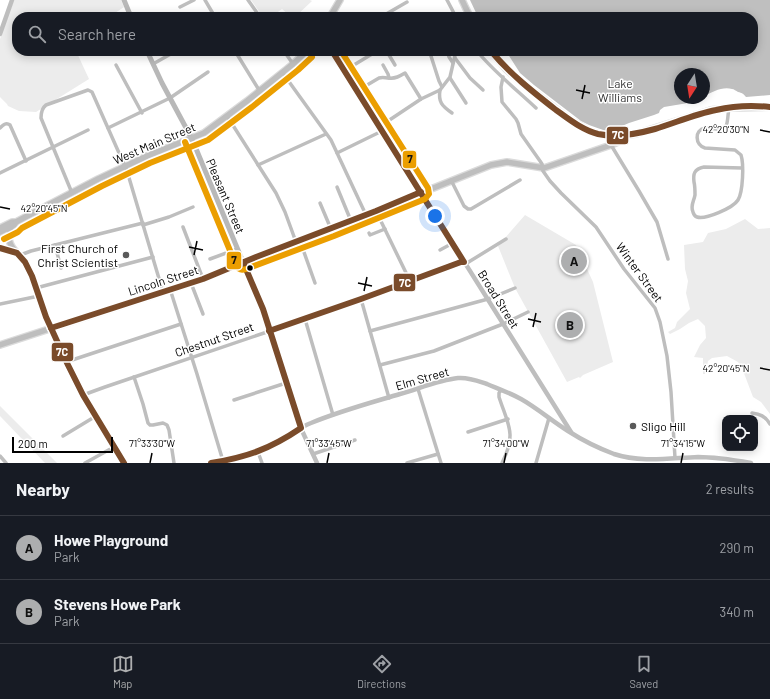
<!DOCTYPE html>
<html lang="en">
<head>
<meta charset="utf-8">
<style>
  :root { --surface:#171b24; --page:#20242c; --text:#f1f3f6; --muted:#9ea1a6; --line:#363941; --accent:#adaeaf }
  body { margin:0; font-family:Barlow,sans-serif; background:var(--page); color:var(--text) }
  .controls { position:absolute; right:12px; bottom:12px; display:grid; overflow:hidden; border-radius:8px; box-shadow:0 2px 10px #0003 }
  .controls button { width:36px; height:36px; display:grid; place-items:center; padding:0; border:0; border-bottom:1px solid var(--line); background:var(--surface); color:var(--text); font:20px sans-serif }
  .compass { position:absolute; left:674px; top:68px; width:36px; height:36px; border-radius:50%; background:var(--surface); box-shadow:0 2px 10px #0003; rotate:192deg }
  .scale { position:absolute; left:12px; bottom:10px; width:101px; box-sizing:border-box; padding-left:4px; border:2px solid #000; border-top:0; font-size:11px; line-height:14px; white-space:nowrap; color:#000; -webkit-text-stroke:3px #fff; paint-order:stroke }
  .you { position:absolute; left:435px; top:216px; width:14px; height:14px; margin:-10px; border:3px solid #fff; border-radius:50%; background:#1a73e8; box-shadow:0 0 0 6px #1a73e833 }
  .badge { display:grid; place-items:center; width:26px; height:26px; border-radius:50%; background:var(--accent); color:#111; font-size:13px; font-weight:700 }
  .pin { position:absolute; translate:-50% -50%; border:2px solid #fff; box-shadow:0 1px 4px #0006 }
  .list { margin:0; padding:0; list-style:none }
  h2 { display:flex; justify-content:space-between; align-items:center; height:52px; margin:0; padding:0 16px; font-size:17px }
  h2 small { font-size:13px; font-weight:400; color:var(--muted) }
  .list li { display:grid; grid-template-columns:26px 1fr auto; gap:12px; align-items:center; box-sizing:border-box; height:64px; padding:0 16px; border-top:1px solid var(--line) }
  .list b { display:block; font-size:15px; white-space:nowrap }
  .list p { margin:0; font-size:13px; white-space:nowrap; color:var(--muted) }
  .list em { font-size:13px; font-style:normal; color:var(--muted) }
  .icon { flex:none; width:22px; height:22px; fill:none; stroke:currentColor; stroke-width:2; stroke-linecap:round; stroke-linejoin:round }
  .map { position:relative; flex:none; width:770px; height:463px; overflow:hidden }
  .search { position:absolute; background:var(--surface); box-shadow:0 2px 10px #0003; left:12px; right:12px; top:12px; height:44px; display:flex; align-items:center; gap:10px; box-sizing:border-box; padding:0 14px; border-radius:16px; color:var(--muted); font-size:15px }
  .sheet { height:180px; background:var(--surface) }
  nav { display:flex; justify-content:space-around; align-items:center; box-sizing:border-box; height:56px; border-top:1px solid var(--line); background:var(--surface); font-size:11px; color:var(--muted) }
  nav a { display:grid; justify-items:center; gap:2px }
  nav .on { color:var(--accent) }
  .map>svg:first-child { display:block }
  .green { fill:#ececec }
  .water { fill:#bfbfbf }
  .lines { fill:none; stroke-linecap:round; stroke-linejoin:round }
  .primary-casing { stroke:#dbdbdb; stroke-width:8 }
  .trunk-casing { stroke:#dbdbdb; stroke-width:8 }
  .minor { stroke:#bebebe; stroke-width:3.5 }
  .tertiary { stroke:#bebebe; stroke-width:4.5 }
  .secondary { stroke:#b8b8b8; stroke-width:5 }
  .primary { stroke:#bebebe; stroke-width:5.5 }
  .trunk { stroke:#bebebe; stroke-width:5.5 }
  .bus-1-casing { stroke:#fff; stroke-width:9 }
  .bus-2-casing { stroke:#fff; stroke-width:9 }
  .bus-1 { stroke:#7a4b2a; stroke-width:6 }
  .bus-2 { stroke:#eb9e00; stroke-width:6 }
  .ticks { fill:none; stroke:#000; stroke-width:1.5 }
  .poi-dot { fill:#595959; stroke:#fff; stroke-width:1.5 }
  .bus-dot { fill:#000; stroke:#fff; stroke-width:1.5 }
  .labels { text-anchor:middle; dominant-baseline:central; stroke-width:3; stroke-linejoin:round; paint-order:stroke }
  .park-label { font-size:12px; fill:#333; stroke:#fff }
  .street-label { font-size:12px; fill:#000; stroke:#fff }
  .poi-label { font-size:12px; fill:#000; stroke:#fff; text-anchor:end }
  .ticks-label { font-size:10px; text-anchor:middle; fill:#000; stroke:#fff; stroke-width:3; stroke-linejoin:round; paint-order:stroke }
  .line-badge { stroke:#fff; stroke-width:1.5 }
  .badge-label { font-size:11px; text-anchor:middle; font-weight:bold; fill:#fff }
  .pale-badge-label { font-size:11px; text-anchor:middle; font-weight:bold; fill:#111 }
</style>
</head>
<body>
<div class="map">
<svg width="770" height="463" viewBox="0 0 770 463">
  <rect width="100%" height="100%" fill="#fff"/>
  <!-- green -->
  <g class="green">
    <path d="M14 0H121L124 7 109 17H17V51H76L89 79 36 112 19 111 8 106 7 104 0 97V39Z"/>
    <path d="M251 0H310L312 1 295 17H291L282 9 271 17H263Z"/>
    <path d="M525 215 576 245 593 282 613 362 583 375 580 378 579 377 567 382 515 288 498 246Z"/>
    <path d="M745 219 758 229 770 228V414L761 402 753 397 742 368 738 362 727 356 712 358 708 361 705 374H703V358L694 357 700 345 706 338 705 326 698 319 689 323 680 329 670 334 668 332 675 328 677 322 690 309 686 293 688 281 685 269 684 245 703 242 708 233 726 229Z"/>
    <path d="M0 406 57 463H45L0 416Z"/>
  </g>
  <!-- water -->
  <path class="water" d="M470 0H770V95L746 97C743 93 742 93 738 92 736 91 734 89 732 89 723 86 712 92 704 96V74H680V98H699L688 103 664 107 660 110 659 113 654 115 629 123 615 129 606 131 589 125 581 121 534 85 520 73 506 51H753V17H478Z"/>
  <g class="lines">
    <!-- primary casing -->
    <g class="primary-casing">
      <g id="primary">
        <path d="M462 0 470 17"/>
        <path d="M330 17 340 0"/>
        <path d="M491 51 506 69 526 86 569 119 589 131 598 134 614 136 636 134 711 110 729 108"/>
        <path d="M11 227C8 239 8 244 17 253"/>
        <path d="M0 228 12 222H16"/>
        <path d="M0 232 14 225 16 222 31 214 98 179 147 156 204 133 247 101 293 64 307 51"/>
        <path d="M0 345 203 279 256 257 331 229 491 165 507 162 544 168 611 145 618 142 621 136"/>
      </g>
    </g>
    <!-- trunk casing -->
    <g class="trunk-casing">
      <path id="trunk" d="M729 108 770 107"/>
    </g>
    <!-- minor -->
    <g class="minor">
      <path d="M205 0 215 17"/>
      <path d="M248 0 260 17"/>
      <path d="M447 0 456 17"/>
      <path d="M180 7 194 0"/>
      <path d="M381 17 407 2"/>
      <path d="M235 51 259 90"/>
      <path d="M284 51 293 64"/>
      <path d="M384 51 389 55 395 65"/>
      <path d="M447 51 449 57 453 63"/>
      <path d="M477 51C494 72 517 90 536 108"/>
      <path d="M430 53 439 81 442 87"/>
      <path d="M455 58 470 78 483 90"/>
      <path d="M153 64 176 51"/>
      <path d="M116 65 142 113"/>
      <path d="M383 65 388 74 389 78"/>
      <path d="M344 71 372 54 379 51"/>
      <path d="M282 72 331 140 366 215"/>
      <path d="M503 77 501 87 502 102 516 119 518 123 521 134 540 161 542 164 543 171 550 181 561 193 596 227 624 269 655 308 660 322 667 356 671 392 675 458"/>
      <path d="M450 78 466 103"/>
      <path d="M440 90C438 102 442 106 452 113"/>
      <path d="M357 91 379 78C383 77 385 78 389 78 395 79 400 76 405 73L421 99"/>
      <path d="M729 108C728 112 728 123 726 126 722 132 711 127 705 128 694 130 695 145 705 148L735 150 741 155C744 164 743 192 738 200 733 208 705 220 697 217 694 216 694 215 693 212 690 206 694 201 695 195 695 191 695 186 694 182 693 174 694 169 704 167L742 168"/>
      <path d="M227 116 276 193 285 212 296 242"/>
      <path d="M379 127 421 99 440 90 450 77 456 51"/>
      <path d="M0 128C3 125 6 122 10 125L26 161"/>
      <path d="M108 128 170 98 208 72"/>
      <path d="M611 145 639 191 657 222 668 259"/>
      <path d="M337 153 382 131"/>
      <path d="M258 165 326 134"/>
      <path d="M0 173 88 130"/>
      <path d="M451 180 464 206 468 209H471L520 180"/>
      <path d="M337 187 351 221"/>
      <path d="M72 193 41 118C41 112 42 108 46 105L88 90 92 92 127 171 163 292"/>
      <path d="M320 203 331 229"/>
      <path d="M376 211 410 281"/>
      <path d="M143 225 169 217 193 207"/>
      <path d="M183 227 203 279"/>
      <path d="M369 233 370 235 385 229"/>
      <path d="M300 241 315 283"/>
      <path d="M55 245 61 268"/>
      <path d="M440 250 453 243"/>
      <path d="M21 257 23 254 31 251 143 223"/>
      <path d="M210 259 237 249"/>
      <path d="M191 283 203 314"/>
      <path d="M36 288 153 257"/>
      <path d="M170 289 197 374 223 461"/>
      <path d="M361 299 389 398"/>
      <path d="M0 304 39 296"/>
      <path d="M305 319 333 415"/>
      <path d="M370 331 488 299 515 288"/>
      <path d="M66 362 181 324"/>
      <path d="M380 365 434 351 503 324 528 312"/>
      <path d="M134 377 143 404 148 423 150 425H153L163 423 167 425 169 430 174 463"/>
      <path d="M418 389 441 463"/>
      <path d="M501 390 499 393V397C508 425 517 433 502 463"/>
      <path d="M83 395 105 387 273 330 361 299 461 262 467 263 506 239"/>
      <path d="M234 400 286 383"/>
      <path d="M752 413C760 414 765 416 770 424"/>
      <path d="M468 432 508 419"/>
      <path d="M63 436 96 416"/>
      <path d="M258 452 262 463"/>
      <path d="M313 454 355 440"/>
      <path d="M0 456 6 463"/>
      <path d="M85 463 114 447"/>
      <path d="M407 463 438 454"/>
      <path d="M536 463 549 418"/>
    </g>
    <!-- tertiary -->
    <g class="tertiary">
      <path d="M0 34 12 0"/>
      <path d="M332 51 571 432"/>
      <path d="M0 248 17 253 25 262 32 276 46 317 68 365 83 395 124 463"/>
      <path d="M243 262 263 309 298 422 317 463"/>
      <path d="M211 463C233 459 254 455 275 444 287 438 298 428 311 423 340 411 370 403 400 394 418 389 439 380 458 378 469 377 478 381 487 384 499 389 510 393 521 399 537 408 552 421 568 431 582 440 598 448 614 454 641 463 670 458 698 457 716 457 734 460 751 463"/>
    </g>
    <!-- secondary -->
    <g class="secondary">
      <path d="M124 0 131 17"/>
      <path d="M147 51 162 83 192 139 243 262"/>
    </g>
    <!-- primary -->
    <use href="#primary" class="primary"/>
    <!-- trunk -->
    <use href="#trunk" class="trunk"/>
    <!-- bus-1 casing -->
    <g class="bus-1-casing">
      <g id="bus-1">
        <path d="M491 51C510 74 533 92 556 110 569 119 582 130 598 134 617 138 637 134 655 129 675 123 695 114 716 110 733 106 752 105 770 107"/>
        <path d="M0 248 17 253 25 262 32 276 46 317 68 365 83 395 124 463"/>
        <path d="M51 328 203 279 256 257 376 211 421 192"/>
        <path d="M269 331 361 299 461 262H464L332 51"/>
        <path d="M211 463C247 457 270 449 301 428L263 309 243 262"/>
      </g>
    </g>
    <!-- bus-2 casing -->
    <g class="bus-2-casing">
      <g id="bus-2">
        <path d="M185 142 236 265C238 269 241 271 246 269L334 236 425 199 429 194 428 188 341 51"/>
        <path d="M4 239 18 232 22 228 102 186 150 163 208 140 252 107 298 70 312 57"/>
      </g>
    </g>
    <!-- bus-1 -->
    <use href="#bus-1" class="bus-1"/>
    <!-- bus-2 -->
    <use href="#bus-2" class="bus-2"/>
  </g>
  <!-- ticks -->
  <path class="ticks" d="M576 90 590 93M582 99 585 85M760 130 770 132M0 207 10 209M189 247 203 250M194 255 197 241M358 283 372 286M364 291 367 277M528 319 541 322M533 327 536 313M760 368 770 370M150 463 152 453M327 463 329 453M504 463 506 453M681 463 683 453"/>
  <!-- markers -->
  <g class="poi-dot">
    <circle cx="126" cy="255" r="4"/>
    <circle cx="633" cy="426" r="4"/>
  </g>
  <circle class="bus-dot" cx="250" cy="268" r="3.5"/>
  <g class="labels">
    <!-- park labels -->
    <g class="park-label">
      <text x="620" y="83">Lake<tspan x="620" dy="14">Williams</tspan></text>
    </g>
    <!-- street labels -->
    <g class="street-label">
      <text transform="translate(154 143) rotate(-23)">West Main Street</text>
      <text transform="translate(226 196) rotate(67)">Pleasant Street</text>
      <text transform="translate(640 272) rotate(54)">Winter Street</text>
      <text transform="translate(163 280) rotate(-18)">Lincoln Street</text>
      <text transform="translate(499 299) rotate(58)">Broad Street</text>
      <text transform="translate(214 339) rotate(-19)">Chestnut Street</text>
      <text transform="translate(422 378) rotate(-16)">Elm Street</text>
    </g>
    <!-- poi labels -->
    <g class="poi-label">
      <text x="118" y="248">First Church of<tspan x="118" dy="14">Christ Scientist</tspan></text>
      <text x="641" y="426" text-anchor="start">Sligo Hill</text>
    </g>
  </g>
  <g class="ticks-label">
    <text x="726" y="133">42°20'30"N</text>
    <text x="44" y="212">42°20'45"N</text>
    <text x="726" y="372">42°20'45"N</text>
    <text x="152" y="447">71°33'30"W</text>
    <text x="329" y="447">71°33'45"W</text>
    <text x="506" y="447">71°34'00"W</text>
    <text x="683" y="447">71°34'15"W</text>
  </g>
  <g class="line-badge">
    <rect x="606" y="126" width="23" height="19" rx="4" fill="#7a4b2a"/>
    <rect x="402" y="150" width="15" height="19" rx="4" fill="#eb9e00"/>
    <rect x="226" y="251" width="16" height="19" rx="4" fill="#eb9e00"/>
    <rect x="393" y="273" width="23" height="19" rx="4" fill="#7a4b2a"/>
    <rect x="51" y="342" width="23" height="20" rx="4" fill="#7a4b2a"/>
  </g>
  <g class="badge-label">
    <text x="618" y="139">7C</text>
    <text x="405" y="287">7C</text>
    <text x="62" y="356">7C</text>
  </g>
  <g class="pale-badge-label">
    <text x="410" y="163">7</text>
    <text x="234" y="264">7</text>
  </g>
</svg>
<div class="controls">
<button><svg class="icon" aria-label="locate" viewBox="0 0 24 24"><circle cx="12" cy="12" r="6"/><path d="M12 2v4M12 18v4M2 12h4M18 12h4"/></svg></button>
</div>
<svg class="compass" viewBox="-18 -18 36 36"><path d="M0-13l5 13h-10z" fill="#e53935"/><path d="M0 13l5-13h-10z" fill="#9ea1a6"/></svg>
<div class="scale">200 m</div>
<div class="you"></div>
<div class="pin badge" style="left:574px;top:261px">A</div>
<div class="pin badge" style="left:570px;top:325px">B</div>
<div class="search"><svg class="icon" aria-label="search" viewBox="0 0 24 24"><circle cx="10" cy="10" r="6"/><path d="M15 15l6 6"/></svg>Search here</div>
</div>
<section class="sheet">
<h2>Nearby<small>2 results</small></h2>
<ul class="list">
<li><span class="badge">A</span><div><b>Howe Playground</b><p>Park</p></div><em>290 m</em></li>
<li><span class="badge">B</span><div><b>Stevens Howe Park</b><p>Park</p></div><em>340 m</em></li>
</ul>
</section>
<nav>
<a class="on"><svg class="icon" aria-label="map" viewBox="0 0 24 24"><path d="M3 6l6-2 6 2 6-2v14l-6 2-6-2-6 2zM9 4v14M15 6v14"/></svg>Map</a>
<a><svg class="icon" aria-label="directions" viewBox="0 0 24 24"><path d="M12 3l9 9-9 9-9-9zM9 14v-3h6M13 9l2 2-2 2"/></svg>Directions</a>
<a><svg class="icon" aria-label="saved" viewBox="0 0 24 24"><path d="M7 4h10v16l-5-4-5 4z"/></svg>Saved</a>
</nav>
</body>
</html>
